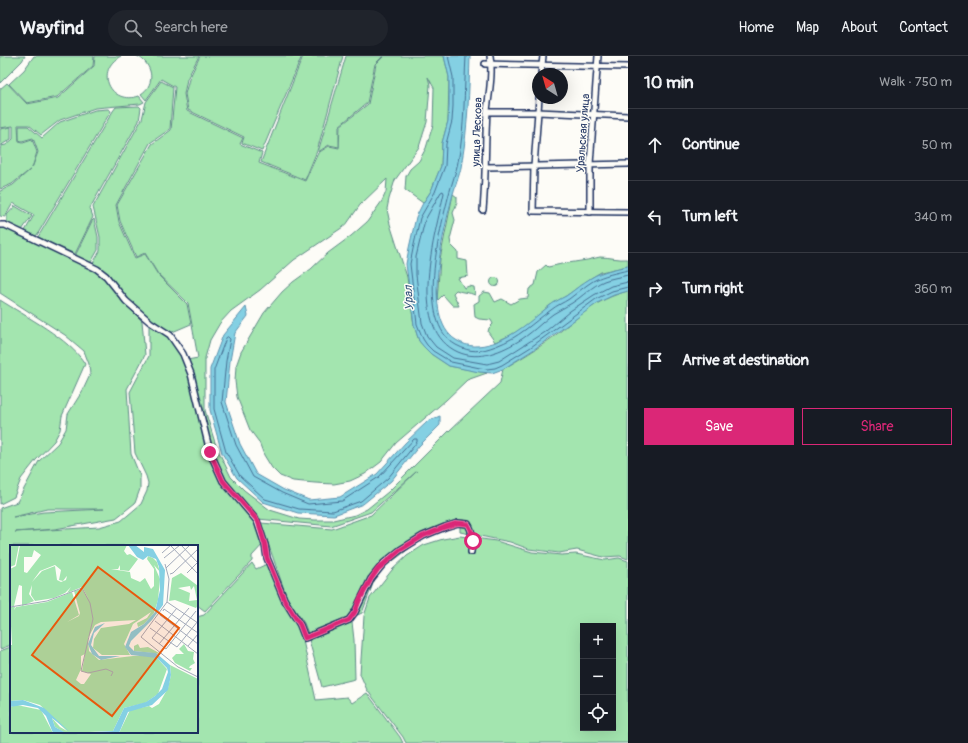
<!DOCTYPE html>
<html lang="en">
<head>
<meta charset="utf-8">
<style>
  :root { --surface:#171b24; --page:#20242c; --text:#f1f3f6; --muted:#9ea1a6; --line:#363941; --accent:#db2777 }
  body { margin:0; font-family:Pangolin,sans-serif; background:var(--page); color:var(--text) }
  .controls { position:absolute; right:12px; bottom:12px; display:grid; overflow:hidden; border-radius:0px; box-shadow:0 4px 16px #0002 }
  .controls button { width:36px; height:36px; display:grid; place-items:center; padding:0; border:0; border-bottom:1px solid var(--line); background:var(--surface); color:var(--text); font:20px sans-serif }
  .compass { position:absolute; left:532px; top:12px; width:36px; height:36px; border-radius:50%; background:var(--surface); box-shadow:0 4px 16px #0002; rotate:323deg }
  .stop { position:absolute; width:12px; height:12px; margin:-9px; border:3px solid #db2777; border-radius:50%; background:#fff }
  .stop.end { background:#db2777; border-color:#fff; box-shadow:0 1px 4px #0008 }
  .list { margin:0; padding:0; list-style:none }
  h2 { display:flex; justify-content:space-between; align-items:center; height:52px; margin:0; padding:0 16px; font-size:17px }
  h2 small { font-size:13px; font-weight:400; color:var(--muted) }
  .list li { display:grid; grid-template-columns:26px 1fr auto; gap:12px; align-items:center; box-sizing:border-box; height:72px; padding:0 16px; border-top:1px solid var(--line) }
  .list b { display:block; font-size:15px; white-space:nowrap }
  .list em { font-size:13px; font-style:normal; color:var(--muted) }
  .actions { display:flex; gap:8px; padding:12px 16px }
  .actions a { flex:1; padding:9px 0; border:1px solid var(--accent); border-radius:0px; text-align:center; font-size:14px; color:var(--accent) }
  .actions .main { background:var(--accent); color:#fff }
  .icon { flex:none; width:22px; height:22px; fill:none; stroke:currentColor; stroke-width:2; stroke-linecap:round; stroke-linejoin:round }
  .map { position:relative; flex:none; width:628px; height:687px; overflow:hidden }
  header { display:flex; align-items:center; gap:24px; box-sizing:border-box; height:56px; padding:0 20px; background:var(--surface); border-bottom:1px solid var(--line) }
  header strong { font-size:19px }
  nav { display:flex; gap:22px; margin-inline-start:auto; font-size:14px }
  .search { width:280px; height:36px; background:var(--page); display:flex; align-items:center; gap:10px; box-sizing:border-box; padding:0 14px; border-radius:22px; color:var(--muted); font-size:15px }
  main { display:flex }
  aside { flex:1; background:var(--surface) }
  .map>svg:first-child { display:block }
  .green { fill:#a3e5af; stroke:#5f8a86; fill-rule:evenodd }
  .water { fill:#84d0e3; stroke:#5a90ae }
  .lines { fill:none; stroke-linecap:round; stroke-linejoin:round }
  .shore { stroke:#456f93; stroke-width:1 }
  .minor-casing { stroke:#1b2f5e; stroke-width:8 }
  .minor { stroke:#fdfcf7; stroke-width:5 }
  .route { stroke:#db2777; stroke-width:5 }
  .labels { text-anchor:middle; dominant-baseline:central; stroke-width:3; stroke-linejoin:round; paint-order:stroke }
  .street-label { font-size:11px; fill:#1b2f5e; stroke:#fdfcf7 }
  .water-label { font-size:12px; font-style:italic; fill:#35577f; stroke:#fdfcf7 }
  .inset-road { fill:none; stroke:#a3aaba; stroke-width:1 }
  .view { fill:#e8590c; fill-opacity:0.15; stroke:#e8590c; stroke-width:2 }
  .inset-edge { fill:none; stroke:#1b2f5e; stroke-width:2 }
</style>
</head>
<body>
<header>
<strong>Wayfind</strong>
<div class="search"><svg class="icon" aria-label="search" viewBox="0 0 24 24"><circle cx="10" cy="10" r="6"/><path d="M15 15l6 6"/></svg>Search here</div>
<nav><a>Home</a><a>Map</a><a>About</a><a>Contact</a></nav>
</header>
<main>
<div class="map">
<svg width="628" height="687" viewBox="0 0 628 687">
  <rect width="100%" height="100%" fill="#fdfcf7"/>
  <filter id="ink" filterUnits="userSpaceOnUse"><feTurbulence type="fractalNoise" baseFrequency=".025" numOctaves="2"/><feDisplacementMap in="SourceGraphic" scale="8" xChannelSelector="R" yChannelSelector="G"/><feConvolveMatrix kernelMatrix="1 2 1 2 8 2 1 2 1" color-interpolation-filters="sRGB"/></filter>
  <g filter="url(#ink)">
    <!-- green -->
    <g class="green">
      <path d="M0 0H25L22 5 0 27Z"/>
      <path d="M34 0H94L93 10 57 41 27 47 9 28 24 14Z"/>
      <path d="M95 0H121C94 14 110 50 139 40L144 46 140 48 95 52 60 64 41 79 29 69H18L19 85 23 86 32 83 37 96 32 112 38 96 33 82 22 85 19 84V70H28L42 82 60 66 95 54 108 53 111 55 37 179 35 180 25 175 34 159 13 147 5 161 0 160V135L13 129 31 113 12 128 0 133V94L1 90 6 89 13 83V70L0 72V33L7 27 27 48 58 42 94 10Z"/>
      <path d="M137 0H199L187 23 184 38 187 55 243 82 240 88 262 97 259 107 305 125 318 97 329 90 339 92 340 70 368 48 376 8 384 0H444L449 21 448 65 442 87 441 110 431 135 423 147 405 134 406 120 410 113 419 105 426 92 433 69 434 32 428 21 430 29 427 66 419 91 395 124 389 143 387 153 390 168 407 221 414 269 419 285 431 298 449 310 487 317 467 324 446 344 396 387 381 406 365 418 350 425 334 428 315 427 293 425 280 420 272 412 264 399 259 386 250 374 237 341 235 325 236 310 241 296 264 257 282 236 293 226 311 213 328 197 351 180 367 166 382 145 386 136 387 123 360 149 346 169 294 204 260 234 231 255 220 267 210 284 205 302V354L216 390 231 421 244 434 270 454 299 463 315 464H333L355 459 367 453 388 436 450 374 500 327 503 313C520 303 537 293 553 281 579 261 594 244 628 235V503L620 500 603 501 577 494 559 497 529 493 510 486 460 476V470L431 476 377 517 362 557 309 580 304 567 287 542 261 467 332 473 371 459 417 415 371 456 331 470 258 463 223 424 211 395 187 304 198 302 188 247 158 218 145 197 136 201 120 165 117 149 152 88 171 74 175 31 161 23 146 44 141 38C144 36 147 33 148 31 155 19 148 5 137 0Z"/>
      <path d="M200 0H302L262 95 242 87 244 81 188 54 185 38 189 23Z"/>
      <path d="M303 0H343L317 95 305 124 261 106Z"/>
      <path d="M346 0H383L375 8 367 47 339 70V91L329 89 318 96Z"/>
      <path d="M161 25 173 31 170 73 150 87 116 149 119 166 135 202 145 198 158 219 187 248 191 268 170 277 146 261 92 209 100 195V181L93 151 142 63 146 46Z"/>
      <path d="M139 50 141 52 139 65 90 152 93 161 75 198 38 181 113 55 116 51Z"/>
      <path d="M11 71V83L0 90V73Z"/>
      <path d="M453 138 457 141V147L453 157 455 164 450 183 451 189 458 196V203L467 205 468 220 458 222 464 232 469 230 474 231 475 239C469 236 463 237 456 234L453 237 459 250H453L443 239 437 245 440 203Z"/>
      <path d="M15 150 32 160 22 174 7 167V159Z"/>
      <path d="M94 163 98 181V194L90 208 76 201V198L92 165Z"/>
      <path d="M3 169 94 213 103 221 123 246 142 265 145 299 127 333 131 398 140 420V433L135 447 116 462 55 473 15 476 99 471 121 465 141 448 147 435 148 427 146 420 135 397 130 336 149 300V269L170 281 188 314 209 395 221 425 257 465 264 487 252 500V505L205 555 197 549V490H11V589L0 593V452L17 446 39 405 58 387 66 373 68 358 83 334 90 319 89 308 84 295 65 279 0 237V171ZM47 453H104L44 456 13 461Z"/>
      <path d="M600 201C610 201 618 204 628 203V210L601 216 591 222 566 240 549 250 527 269 513 278 495 286 488 276 489 272 493 268 491 264 479 263 475 261 474 248 479 245V240L484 236 490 237 495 246 502 243 511 248 520 243 528 242 529 233 535 229 538 216 546 209 548 211C566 206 583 206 600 201Z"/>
      <circle cx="495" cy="226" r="4.5"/>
      <path d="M0 244C25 260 70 283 85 308L62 360 60 374 54 385 36 404 21 423 14 441 0 448Z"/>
      <path d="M460 480 496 485 532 496 561 499 576 498 605 504 619 502 628 505V687H406L403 681 367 634 360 618 364 560 370 542 392 514 407 500 424 489 443 483ZM583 570H613V672H583Z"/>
      <path d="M252 507 256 513 267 508 282 544 298 568 302 580 316 644 347 641 352 647 367 637 400 681 403 687H0V595L11 591V676H197V561L204 559Z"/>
      <path d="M352 566 354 584 355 623 322 631 309 584Z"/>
    </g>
    <!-- water -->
    <g class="water">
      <path d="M444 0H470C469 35 468 71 462 105 461 116 456 127 453 138 445 171 420 262 456 284 469 292 479 291 493 287 516 279 530 265 548 251 554 246 560 243 566 240 575 234 582 227 591 222 602 215 615 213 628 210V235L614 239 599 246 533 294 503 313 492 317 479 316 449 310 431 298 424 291 419 285 414 269 406 208 409 192 416 161 423 147 431 135 441 110 442 87 448 65 449 50V21Z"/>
      <path d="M246 251 248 260 235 277 230 305 226 346 240 388 256 418 284 434 309 444 340 441 377 418 405 387 428 365 440 360V369L419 390 391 425 363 448 334 459 298 457 263 446 237 422 222 397 210 354V313L223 279Z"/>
    </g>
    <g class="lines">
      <!-- shore -->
      <g class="shore">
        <path d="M448 0 453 21V50L452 65 446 88 445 110 435 136 420 162 413 193 410 208 417 268 423 283 427 289 433 295 451 306 480 312 487 313 495 312 502 309 531 291 596 243 612 235 628 231"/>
        <path d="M466 0C464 35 465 71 458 106 456 116 452 127 449 138 440 174 415 266 456 289 471 297 480 296 496 290 520 281 531 268 551 254 557 249 563 247 569 243 577 237 585 230 593 225 604 219 616 217 628 214"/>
        <path d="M628 219C620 221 612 222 604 225 592 230 583 240 572 247 566 251 559 254 553 258 541 267 531 278 517 286 498 297 475 306 454 294 408 268 435 179 444 137L443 135 441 136 425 164 416 201V219L422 267 427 280 436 291 453 302 487 308 499 305 546 275 570 255 594 239 611 230 628 226"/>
        <path d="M228 281 230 283 226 305 222 346 236 389 253 421 282 437 308 448 342 445 379 421 414 383H417V386L388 422 361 445 333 455 299 453 265 443 240 420 226 396 214 353V314L226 282Z"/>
      </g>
      <!-- minor casing -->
      <g class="minor-casing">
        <g id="minor">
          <path d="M485 8 628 11"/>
          <path d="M541 18 543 0"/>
          <path d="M539 42 534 110 533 155 628 156"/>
          <path d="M487 56H538L628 60"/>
          <path d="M486 111 628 108"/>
          <path d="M483 154C486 121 485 88 487 55 489 37 493 18 490 0"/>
          <path d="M590 156V108L598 0"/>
          <path d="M0 169H5L97 213 106 220 126 245 150 266 170 279 183 298 191 318 210 396 223 425 257 465 265 489 267 502 284 543 300 569 305 582 349 564 355 556 371 523 384 507 400 494 423 480 445 471 458 467 468 468C474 477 472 486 471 496"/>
        </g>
      </g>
      <!-- minor -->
      <use href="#minor" class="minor"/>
    </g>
  </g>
  <g class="lines" filter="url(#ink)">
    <!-- route -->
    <path class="route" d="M210 396 223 425 258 465 265 489 267 502 284 543 300 569 305 582 349 564 355 556 359 545 371 523 378 513 400 494 423 480 445 471 458 467 468 468 471 474 473 485"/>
  </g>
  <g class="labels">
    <!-- street labels -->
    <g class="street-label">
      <text transform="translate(477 76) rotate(-88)">улица Лескова</text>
      <text transform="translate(583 77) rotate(-86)">Уральская улица</text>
    </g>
    <!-- water labels -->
    <g class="water-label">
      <text transform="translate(409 242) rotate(-93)">Урал</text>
    </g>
  </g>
  <!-- overview -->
  <g transform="translate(10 489)">
    <rect width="188" height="188" fill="#fdfcf7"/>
    <path d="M0 0H9L5 20 0 22ZM10 0H117L114 6 117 10 120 9 128 14 119 26 110 25V20L108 24H101L120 27 121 33 130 37 135 33 141 44 144 41V24L137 14 138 11 143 13 147 17 150 27 144 20 150 34 148 55 144 68 134 79 128 82 127 78 137 73 141 67 123 79 114 99 120 110H92L83 103 84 94 91 83 119 79 126 75 91 77 85 80 78 93 79 106 89 115 123 111H141L147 113 157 124 148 149 135 158 114 163 103 186 55 188 45 182 42 173 50 182 57 186 30 160 13 155 0 156V100H2L0 62H5L4 65 6 62 37 57 62 47 69 70 57 77 69 71 70 68 64 46 72 44 79 55 72 42 57 48 61 42 55 48 44 53 25 56 21 50 22 40 19 49 24 56 12 61V41L9 40 4 61H0V24L6 21ZM24 5 31 10 17 28 14 27V12H22ZM45 20 51 25 49 35 53 36 56 32 57 31 56 35 51 37 47 35 45 21 32 26 22 37 30 26ZM75 109 72 126 81 129 74 139H71L66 135 71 124V111ZM171 28 188 41V60L186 63 165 55 159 56 162 33ZM180 41 181 45 184 41 187 55 179 56 180 48 168 43ZM128 99 130 103 138 102 151 109 124 106V101ZM174 99 178 106 184 107 183 114 185 118 180 121 179 123H182L180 126 165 118 162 113 166 109H174L169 104ZM160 120 188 134V188H109L120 165 139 161 142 163 149 159 158 143 161 130ZM7 160 31 165 43 188H0V162Z" fill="#a3e5af" fill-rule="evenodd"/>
    <path d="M118 0H125L134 7V2L143 4 155 25 153 60 142 75 121 96 119 101 124 106 146 108 160 120 161 130 158 145 142 160 118 167 109 188H66L103 186 114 163 136 157 145 151 152 144 158 127 157 123 147 113 121 110 115 102 121 87 134 79 145 67 150 45 149 22 146 14 138 11 133 15 127 12ZM95 78 84 88 81 100 89 111H110L91 115 82 109 78 99 85 82ZM13 155 34 163 61 188 42 173 45 182 56 188H43L36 171 28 163 13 160 0 162V156Z" fill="#84d0e3"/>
    <path class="inset-road" d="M160 0 188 29M171 0 188 18M152 8 161 0M154 13 170 0M155 19 159 34 157 57 131 92 168 122 188 132M156 23 180 0M177 28 188 17M160 29 163 28 188 4M157 57 188 78M0 62 37 56 72 43 80 58 83 74 71 126 78 128 96 124 103 127 101 131M167 63 142 93 156 104 186 66M153 66 154 64 188 88M150 70 188 99M145 76 188 109M140 83 167 102 188 76M149 99 179 63M178 101 188 89"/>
    <path class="view" d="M88 22 169 83 102 171 22 110Z"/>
    <rect width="188" height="188" class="inset-edge"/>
  </g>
</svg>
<div class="controls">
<button>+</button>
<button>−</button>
<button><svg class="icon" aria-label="locate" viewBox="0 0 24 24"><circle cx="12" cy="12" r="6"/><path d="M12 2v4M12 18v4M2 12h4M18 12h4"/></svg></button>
</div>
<svg class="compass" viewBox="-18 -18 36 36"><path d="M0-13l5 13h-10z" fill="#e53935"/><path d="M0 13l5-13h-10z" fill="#9ea1a6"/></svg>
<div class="stop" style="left:473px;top:485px"></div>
<div class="stop end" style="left:210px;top:396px"></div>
</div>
<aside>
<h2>10 min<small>Walk · 750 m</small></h2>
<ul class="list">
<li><svg class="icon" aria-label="ahead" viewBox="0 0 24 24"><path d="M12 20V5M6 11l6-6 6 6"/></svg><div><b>Continue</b></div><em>50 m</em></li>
<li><svg class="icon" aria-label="left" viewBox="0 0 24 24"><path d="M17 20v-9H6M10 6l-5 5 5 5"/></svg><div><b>Turn left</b></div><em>340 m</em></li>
<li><svg class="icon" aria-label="right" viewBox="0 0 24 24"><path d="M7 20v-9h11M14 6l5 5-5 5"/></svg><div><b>Turn right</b></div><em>360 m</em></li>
<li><svg class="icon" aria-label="arrive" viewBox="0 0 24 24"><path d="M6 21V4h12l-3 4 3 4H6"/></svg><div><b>Arrive at destination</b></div></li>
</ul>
<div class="actions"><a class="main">Save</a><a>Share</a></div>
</aside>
</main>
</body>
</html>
